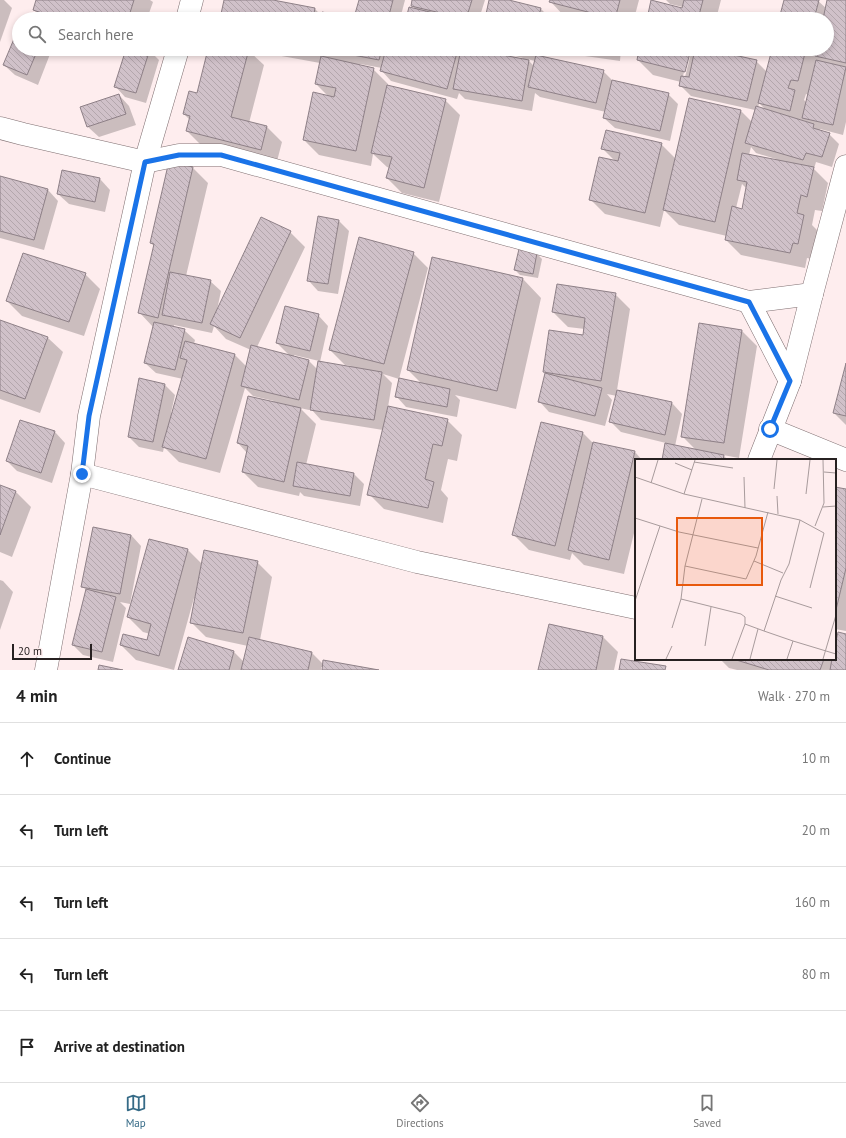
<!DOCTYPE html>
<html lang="en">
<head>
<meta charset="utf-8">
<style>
  :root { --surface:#fff; --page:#f6f6f6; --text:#222; --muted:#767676; --line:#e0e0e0; --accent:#366b87 }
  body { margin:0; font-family:"PT Sans",sans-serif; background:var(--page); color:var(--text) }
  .scale { position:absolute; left:12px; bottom:10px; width:80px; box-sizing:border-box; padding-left:4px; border:2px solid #272121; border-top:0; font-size:11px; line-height:14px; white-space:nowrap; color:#272121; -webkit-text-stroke:3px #feedee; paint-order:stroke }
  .stop { position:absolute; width:12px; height:12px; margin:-9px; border:3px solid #1a73e8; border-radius:50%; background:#fff }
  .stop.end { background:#1a73e8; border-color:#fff; box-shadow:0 1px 4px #0008 }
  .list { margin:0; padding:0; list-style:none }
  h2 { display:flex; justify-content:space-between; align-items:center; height:52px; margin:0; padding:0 16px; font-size:17px }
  h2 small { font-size:13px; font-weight:400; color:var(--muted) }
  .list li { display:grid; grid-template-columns:26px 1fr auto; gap:12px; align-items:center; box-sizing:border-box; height:72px; padding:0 16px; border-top:1px solid var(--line) }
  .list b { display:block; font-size:15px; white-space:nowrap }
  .list em { font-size:13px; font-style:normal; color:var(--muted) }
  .icon { flex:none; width:22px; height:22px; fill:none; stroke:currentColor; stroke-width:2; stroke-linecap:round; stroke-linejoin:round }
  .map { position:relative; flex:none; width:846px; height:670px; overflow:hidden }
  .search { position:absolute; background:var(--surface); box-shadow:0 2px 6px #0003; left:12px; right:12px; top:12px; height:44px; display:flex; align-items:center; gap:10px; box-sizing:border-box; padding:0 14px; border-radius:22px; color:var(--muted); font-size:15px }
  .sheet { height:412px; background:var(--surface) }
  nav { display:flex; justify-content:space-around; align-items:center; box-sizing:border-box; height:56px; border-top:1px solid var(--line); background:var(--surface); font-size:11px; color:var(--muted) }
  nav a { display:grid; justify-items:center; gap:2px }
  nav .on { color:var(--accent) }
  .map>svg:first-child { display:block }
  .shadow { fill:#0003; fill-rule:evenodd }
  .building { fill:url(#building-back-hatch); stroke:#8e8087 }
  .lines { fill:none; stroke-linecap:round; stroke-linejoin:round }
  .minor-casing { stroke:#7f6f71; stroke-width:23 }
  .minor { stroke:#fff; stroke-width:22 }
  .route { stroke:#1a73e8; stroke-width:5 }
  .inset-road { fill:none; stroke:#a89b9c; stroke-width:1 }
  .view { fill:#e8590c; fill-opacity:0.15; stroke:#e8590c; stroke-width:2 }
  .inset-edge { fill:none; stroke:#272121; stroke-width:2 }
</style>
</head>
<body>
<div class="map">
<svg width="846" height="670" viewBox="0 0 846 670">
  <defs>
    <pattern id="building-back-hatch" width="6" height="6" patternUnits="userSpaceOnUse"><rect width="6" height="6" fill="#d0c1c9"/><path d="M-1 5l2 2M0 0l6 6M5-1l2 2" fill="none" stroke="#b3a6ac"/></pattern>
  </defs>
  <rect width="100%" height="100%" fill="#feedee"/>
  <!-- shadow -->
  <g class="shadow">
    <path d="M0 0H4L12 8 0 42Z"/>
    <path d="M37 0H150L153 2 147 19H43L34 10Z"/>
    <path d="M225 0H268L315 9 322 16 353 19H216L222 15Z"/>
    <path d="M360 0H405L400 19H362L357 13Z"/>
    <path d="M413 0H485L479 19H407L416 10 412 5Z"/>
    <path d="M490 0H505L540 8 551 19H486Z"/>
    <path d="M551 0H639L634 19H573L565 17 551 2Z"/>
    <path d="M666 0H721L716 19H648L683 9V7L670 4Z"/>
    <path d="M785 0H817L827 9 828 0H846V122L843 135 820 129V131L829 134 839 144 832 167 816 162 814 169 828 183 822 211 815 210 812 225 818 231 812 259 807 258 805 268 741 255 726 240 727 236 679 225 664 210 660 227 605 214 590 199 616 162 603 149 661 144 676 159 741 111 752 122 755 110 691 96 680 85 681 82 653 75 638 60 640 49H690L683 76 685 77 692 49H709V51L756 61 767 72 773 49H827V19H780ZM806 94 809 95 807 103 804 100ZM759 103 766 110 758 108ZM751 147 756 153 776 159V160L749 155ZM742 184 747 189 743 210 736 208Z"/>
    <path d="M19 30V49H52L38 85 15 75 4 65Z"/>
    <path d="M124 49 149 50 159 60 146 103 125 97 115 86 126 50Z"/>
    <path d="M209 49H460L461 51 462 49H468L523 59V58L490 49H544L542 57 603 71 613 81 668 94 678 104 670 141 615 128 604 118 606 112 540 97 535 93 532 111 465 99 459 93 457 99 391 81 381 70 382 68 360 64 359 66 373 69 388 84V86L445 100 460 115 439 202 402 193 387 178 390 168 387 167 373 154 371 166 319 155 304 140 329 97 316 84 320 63 248 50 264 65 249 123 267 127 282 142 276 165 202 146 187 131 190 120 184 114 197 94ZM527 59 535 61 534 66Z"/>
    <path d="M560 49H621L620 61 564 53Z"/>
    <path d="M119 95 129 106 136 125 99 137 88 127Z"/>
    <path d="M193 168 208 183 186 276 210 281 221 291 217 310 290 232 305 247 257 347 290 356 277 343 318 315 328 326 320 362 350 368 351 366 345 365 330 350 413 253 428 268 399 379 383 374 392 383 388 407 447 420 462 435 457 461 448 459 441 490 448 498 443 523 384 509 369 494 383 430 321 420 310 408 309 410 300 408 316 424 306 465 354 474 364 484 360 506 304 496 300 492 299 496 258 487 243 472 247 453 238 443 274 401 253 396 245 388 220 473 179 462 164 447 163 452 139 447 129 437 165 385 175 395 171 413 173 414 183 379 156 373 145 363 153 327 139 312 154 246 151 243ZM174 325 212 333 214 326 226 339 251 350 247 367 235 355 194 344 195 340 184 330 174 327ZM294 355 319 361 317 369 309 361 294 357Z"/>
    <path d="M0 177 48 190 58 201 44 250 0 238Z"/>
    <path d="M100 179 110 190 105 212 69 204 58 194Z"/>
    <path d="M319 217 339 221 349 231 338 294 318 291 308 280Z"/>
    <path d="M537 254 542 259 538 278 520 275 515 270Z"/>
    <path d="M85 274 100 289 84 336 22 316 7 301Z"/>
    <path d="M523 279 541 298 516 409 455 395 460 400 457 417 406 407 396 396 422 384 408 370Z"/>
    <path d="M615 294 630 309 617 390 672 403 682 414 675 446 696 450 682 436 700 324 742 331 757 346 739 458 723 455 728 460H663L666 443 621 432 611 422 617 396 607 394 612 400 605 426 549 412 539 401 546 374 544 371 584 336 585 329 568 327 553 312Z"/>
    <path d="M0 321 48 338 63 352 40 413 0 399Z"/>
    <path d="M846 366V425L834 413Z"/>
    <path d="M20 421 55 432 65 443 52 483 17 471 7 461Z"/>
    <path d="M583 433 594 444V443L635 452 642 460H636V525L624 574 584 565 572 553 570 560 529 550 514 535Z"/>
    <path d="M0 486 16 492 31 507 12 557 0 552Z"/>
    <path d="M835 488 846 490V631L835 629Z"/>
    <path d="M131 535 141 546 130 604 120 602 126 608 113 662 83 655 73 645 86 590 82 586Z"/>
    <path d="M150 540 188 550 202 564 257 562 272 577 260 640 312 653 324 665 374 670H323V667H321V670H179L234 652 244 662 248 646 206 637 191 622 195 598H194L174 670 136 660 121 645 148 642 150 634 143 632 128 617Z"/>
    <path d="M0 580 3 581 13 592 0 630Z"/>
    <path d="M846 635V670H737L729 668 720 659H835V641L837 643Z"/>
    <path d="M603 637 618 652 614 670H539Z"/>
  </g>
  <!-- building -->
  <g class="building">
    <path d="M36 0H134L128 19H60L33 10Z"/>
    <path d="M224 0H273L315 8 313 19H215L216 13 221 14Z"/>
    <path d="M359 0H393L388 19H376L355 14Z"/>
    <path d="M412 0H472L466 19 411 6Z"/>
    <path d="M489 0H509L541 8 538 19H485Z"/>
    <path d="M550 0H620L615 19 549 2Z"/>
    <path d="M651 0 682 8 684 0H703L698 19H647Z"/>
    <path d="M784 0H819L814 19H779Z"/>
    <path d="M827 0H846V63L815 56 817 49H827V19H823Z"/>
    <path d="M409 7 459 19H406Z"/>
    <path d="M322 12 358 19H320Z"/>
    <path d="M19 27V49H38L27 75 3 65Z"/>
    <path d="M126 49H150L136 93 114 87Z"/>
    <path d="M208 49H249L231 117 267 126 261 150 186 131 190 116 183 114 189 91 197 93Z"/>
    <path d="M322 49H382L379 60Z"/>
    <path d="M386 49H458L447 89 380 71Z"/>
    <path d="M461 49H471L529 60 522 101 453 89Z"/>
    <path d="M639 49H691L685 72 637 60Z"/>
    <path d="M695 49H706L757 60 747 101 679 86 681 76 689 77Z"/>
    <path d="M772 49H806L798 81 791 80 788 88 795 90 790 111 758 103Z"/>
    <path d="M536 55 604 70 596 103 528 87Z"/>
    <path d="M321 56 374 68 356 151 303 140 313 92 334 97 336 88 315 84Z"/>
    <path d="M816 60 846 67 833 125 802 118Z"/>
    <path d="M612 80 669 93 660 131 603 118Z"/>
    <path d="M387 85 446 99 424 188 386 178 392 157 371 153Z"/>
    <path d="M119 94 126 114 87 127 80 107Z"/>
    <path d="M689 98 741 110 715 222 663 210Z"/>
    <path d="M756 106 814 124 813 128 830 133 822 157 806 153 803 160 745 143Z"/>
    <path d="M606 130 662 143 645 213 589 200 599 157 618 161 620 153 601 149Z"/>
    <path d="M742 153 814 167 807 197 801 195 797 213 804 215 798 244 793 243 790 253 725 240 732 206 742 209 747 182 737 180Z"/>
    <path d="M169 161 193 167 158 318 138 313 154 244 150 243Z"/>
    <path d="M62 170 100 178 95 202 57 194Z"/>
    <path d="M0 176 48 189 34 240 0 231Z"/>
    <path d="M318 216 339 220 328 284 307 281Z"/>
    <path d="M261 217 291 231 240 338 210 324Z"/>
    <path d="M359 237 414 252 384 364 329 350Z"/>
    <path d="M519 249 537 253 533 274 514 270Z"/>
    <path d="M23 253 86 273 69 322 6 301Z"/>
    <path d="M432 257 523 278 497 391 407 370Z"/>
    <path d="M170 272 211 280 202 323 162 315Z"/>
    <path d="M557 284 616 293 601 381 543 372 549 330 583 335 585 318 552 312Z"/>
    <path d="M285 306 319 314 310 351 276 343Z"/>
    <path d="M0 320 48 337 25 399 0 390Z"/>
    <path d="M154 322 185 329 175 370 144 363Z"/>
    <path d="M699 323 742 330 724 443 681 437Z"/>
    <path d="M185 341 235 354 206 459 162 447 187 360 180 358Z"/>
    <path d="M251 345 309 360 299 400 241 386Z"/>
    <path d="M318 361 382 372 374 420 310 410Z"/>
    <path d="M846 363V416L833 413Z"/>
    <path d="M545 373 602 388 595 416 538 402Z"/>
    <path d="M139 378 165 384 153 442 128 437Z"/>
    <path d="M399 378 450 389 447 407 395 397Z"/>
    <path d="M617 390 672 402 665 435 609 422Z"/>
    <path d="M248 396 301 408 284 482 242 472 248 446 237 443Z"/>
    <path d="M388 406 448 419 442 446 433 444 425 479 434 482 428 508 367 495Z"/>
    <path d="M20 420 55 431 41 473 6 461Z"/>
    <path d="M541 422 583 432 555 546 512 535Z"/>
    <path d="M593 442 635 451 609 560 568 550Z"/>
    <path d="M665 443 724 455 723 460H662Z"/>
    <path d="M297 462 354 473 350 496 293 486Z"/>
    <path d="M0 485 16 491 0 535Z"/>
    <path d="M835 487 846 489V568L835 614Z"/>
    <path d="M93 527 131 535 120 594 81 587Z"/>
    <path d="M149 539 188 549 159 656 120 645 123 634 147 640 151 624 127 617Z"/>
    <path d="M204 550 258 561 243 633 190 623Z"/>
    <path d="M86 589 116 597 102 652 72 645Z"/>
    <path d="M549 624 603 636 596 670H538Z"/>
    <path d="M838 632 846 634V670H830L832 659H835V646Z"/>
    <path d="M188 637 234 651 229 670H178Z"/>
    <path d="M249 637 312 652 308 670H241Z"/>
    <path d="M621 659 666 666 665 670H619Z"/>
    <path d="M733 659H824L820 670H769Z"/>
    <path d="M323 660 379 670H322Z"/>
    <path d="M99 665 123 670H98Z"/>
  </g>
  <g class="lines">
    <!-- minor casing -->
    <g class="minor-casing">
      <g id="minor">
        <path d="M187 19 192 0"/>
        <path d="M0 128 23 134 145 162 179 155H221L749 302 812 294"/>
        <path d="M749 302 790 381"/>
        <path d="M770 429 846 460"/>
        <path d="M759 460 790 381 812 294 846 166"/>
        <path d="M82 474 89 416 145 162 178 49"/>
        <path d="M46 670 82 474 417 562 636 608"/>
      </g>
    </g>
    <!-- minor -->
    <use href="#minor" class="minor"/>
  </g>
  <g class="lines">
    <!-- route -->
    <path class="route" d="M82 474 89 416 145 162 179 155H221L749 302 790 381 770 429"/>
  </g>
  <!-- overview -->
  <g transform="translate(635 459)">
    <rect width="201" height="201" fill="#feedee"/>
    <path class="inset-road" d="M59 3 98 9M40 4 57 11M189 13 201 14M0 18 49 35 165 61M109 18 110 49M16 24 23 1M139 30 142 1M49 35 60 1M171 35 175 1M142 37 143 55M188 48 201 47M0 59 44 73 123 89M180 67 189 44 188 1M119 102 148 114M50 107 67 40M140 137 177 149M46 140 50 107 111 120 121 97 133 53M0 142 25 67M37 169 46 140 106 155 110 158V165L129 172M158 182 129 172 146 121 154 105 165 61 189 74 175 129M70 187 76 148M31 200 37 187M97 200 110 165M115 200 123 170M152 200 158 182 201 195M188 200 201 156"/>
    <path class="view" d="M42 59H127V126H42Z"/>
    <rect width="201" height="201" class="inset-edge"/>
  </g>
</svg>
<div class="scale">20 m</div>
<div class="stop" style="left:770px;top:429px"></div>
<div class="stop end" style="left:82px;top:474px"></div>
<div class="search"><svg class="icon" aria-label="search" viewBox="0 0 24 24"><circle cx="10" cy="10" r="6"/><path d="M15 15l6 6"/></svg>Search here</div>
</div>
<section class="sheet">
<h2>4 min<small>Walk · 270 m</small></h2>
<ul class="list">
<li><svg class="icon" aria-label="ahead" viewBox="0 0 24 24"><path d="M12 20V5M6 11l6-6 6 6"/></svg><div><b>Continue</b></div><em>10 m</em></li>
<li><svg class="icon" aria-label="left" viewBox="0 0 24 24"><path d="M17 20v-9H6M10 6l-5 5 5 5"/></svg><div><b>Turn left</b></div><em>20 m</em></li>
<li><svg class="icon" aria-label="left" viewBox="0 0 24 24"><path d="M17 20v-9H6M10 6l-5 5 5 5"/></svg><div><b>Turn left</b></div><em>160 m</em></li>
<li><svg class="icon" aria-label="left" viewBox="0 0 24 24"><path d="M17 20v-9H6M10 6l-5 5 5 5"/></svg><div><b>Turn left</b></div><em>80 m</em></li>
<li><svg class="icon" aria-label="arrive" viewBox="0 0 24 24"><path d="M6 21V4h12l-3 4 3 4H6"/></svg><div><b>Arrive at destination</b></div></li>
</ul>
</section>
<nav>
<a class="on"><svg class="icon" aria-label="map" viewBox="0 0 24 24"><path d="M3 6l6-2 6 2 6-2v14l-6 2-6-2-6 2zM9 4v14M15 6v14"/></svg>Map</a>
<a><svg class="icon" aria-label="directions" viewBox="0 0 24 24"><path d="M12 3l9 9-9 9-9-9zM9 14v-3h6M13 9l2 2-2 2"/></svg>Directions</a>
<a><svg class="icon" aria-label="saved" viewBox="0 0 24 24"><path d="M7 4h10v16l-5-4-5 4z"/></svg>Saved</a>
</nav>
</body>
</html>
